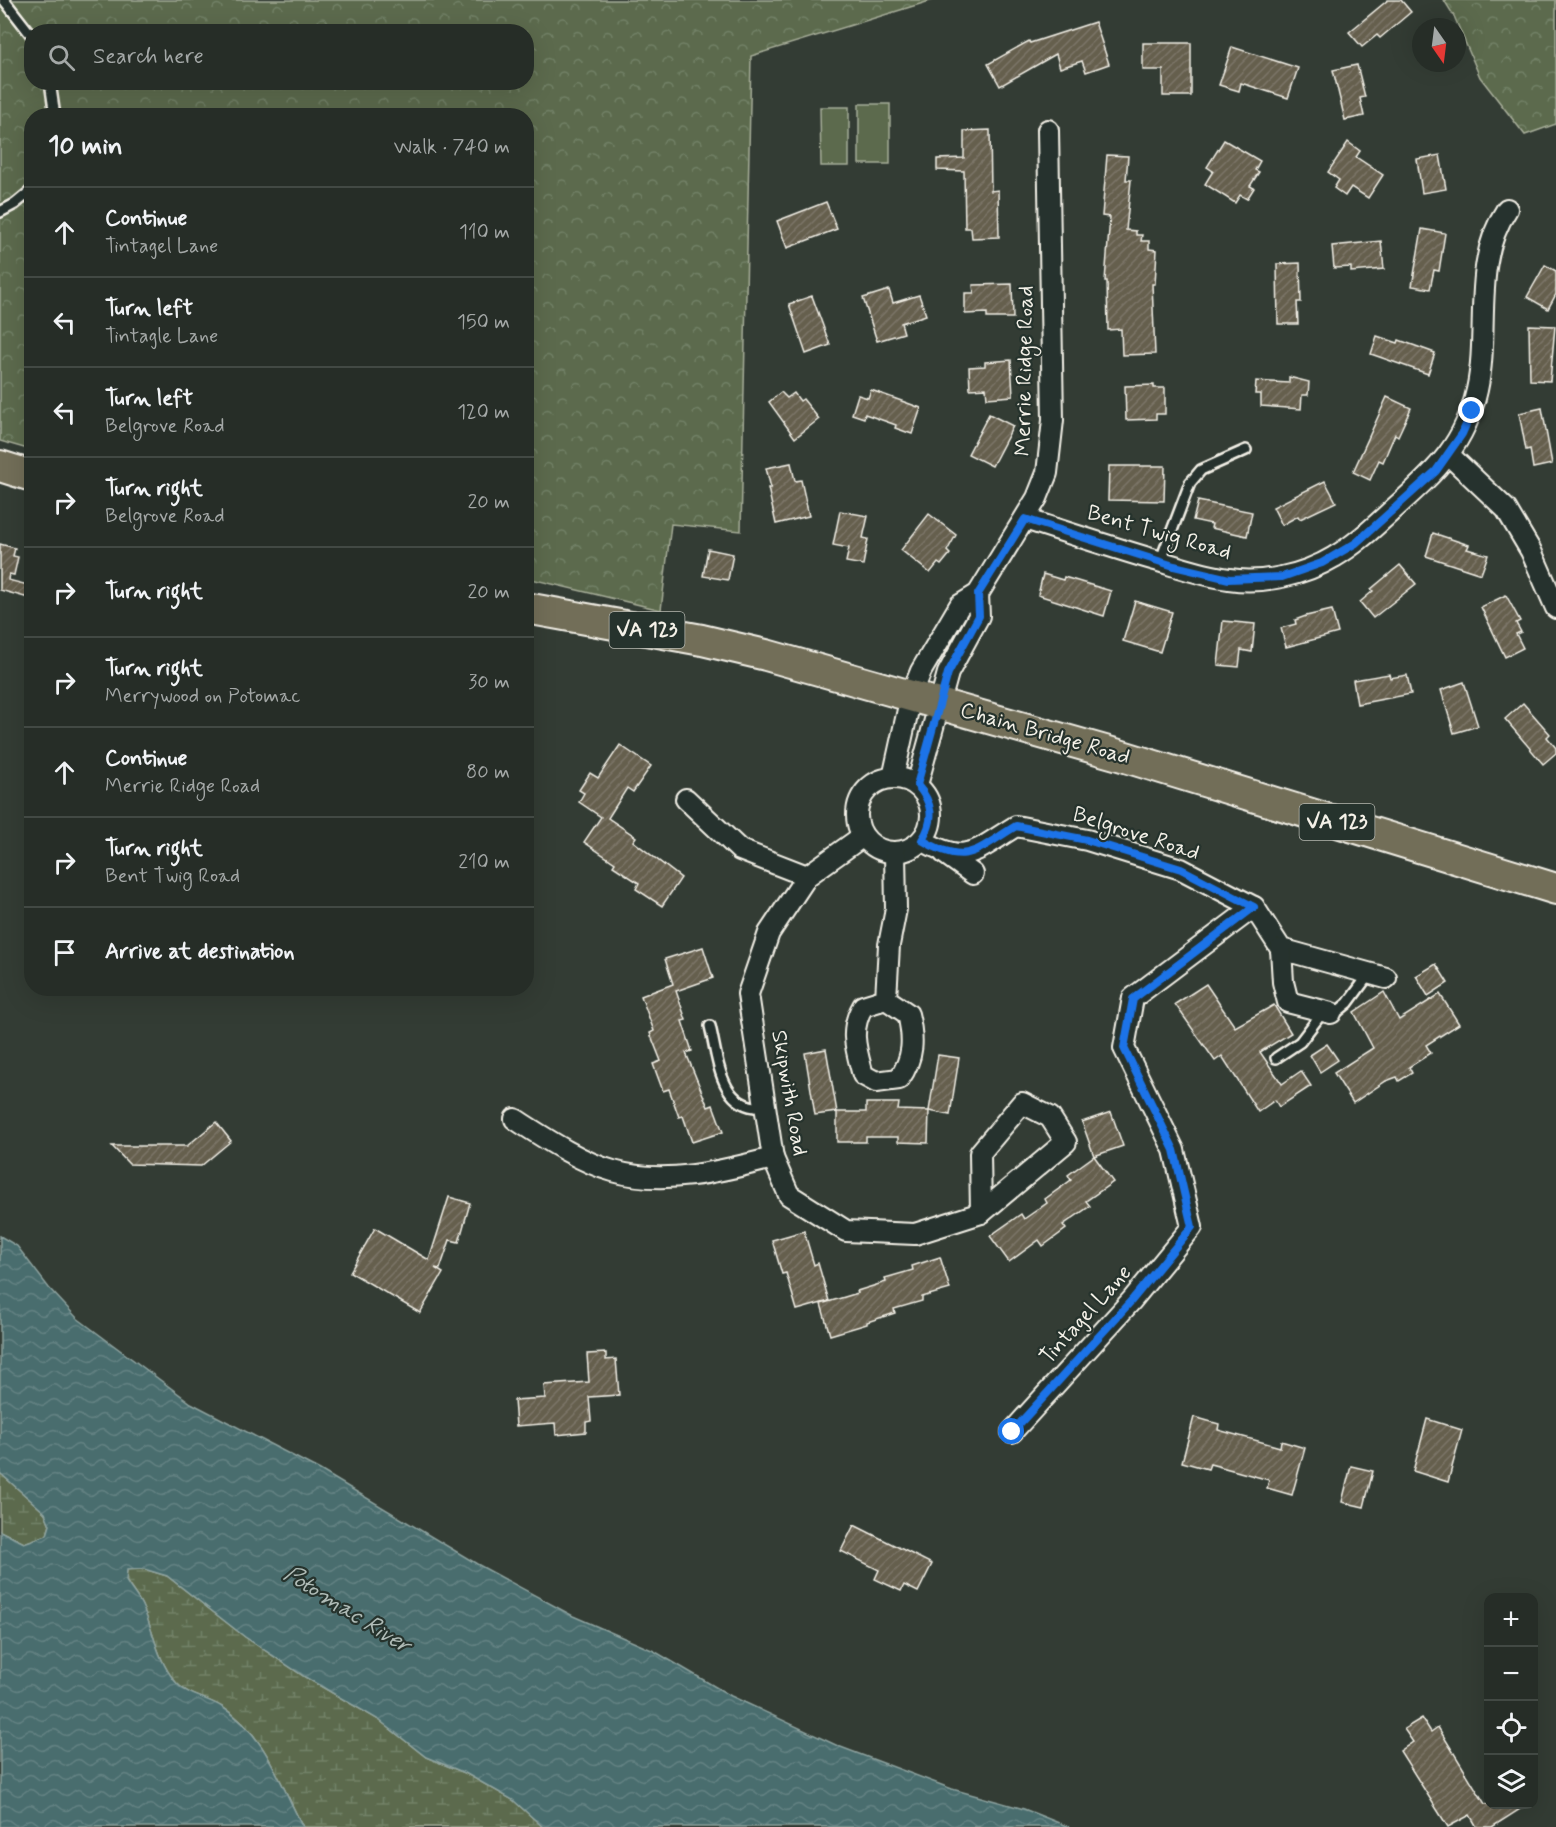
<!DOCTYPE html>
<html lang="en">
<head>
<meta charset="utf-8">
<style>
  :root { --surface:#262d27; --page:#2e352f; --text:#f1f3f6; --muted:#a4a8a7; --line:#424944 }
  body { margin:0; font-family:Mynerve,sans-serif; background:var(--page); color:var(--text) }
  .controls { position:absolute; right:18px; bottom:18px; display:grid; overflow:hidden; border-radius:12px; box-shadow:0 6px 24px #0002 }
  .controls button { width:54px; height:54px; display:grid; place-items:center; padding:0; border:0; border-bottom:2px solid var(--line); background:var(--surface); color:var(--text); font:30px sans-serif }
  .compass { position:absolute; left:1412px; top:18px; width:54px; height:54px; border-radius:50%; background:var(--surface); box-shadow:0 6px 24px #0002; rotate:166deg }
  .stop { position:absolute; width:18px; height:18px; margin:-14px; border:4px solid #1a73e8; border-radius:50%; background:#fff }
  .stop.end { background:#1a73e8; border-color:#fff; box-shadow:0 2px 6px #0008 }
  .list { margin:0; padding:0; list-style:none }
  h2 { display:flex; justify-content:space-between; align-items:center; height:78px; margin:0; padding:0 24px; font-size:26px }
  h2 small { font-size:20px; font-weight:400; color:var(--muted) }
  .list li { display:grid; grid-template-columns:39px 1fr auto; gap:18px; align-items:center; box-sizing:border-box; height:90px; padding:0 24px; border-top:2px solid var(--line) }
  .list b { display:block; font-size:22px; white-space:nowrap }
  .list p { margin:0; font-size:20px; white-space:nowrap; color:var(--muted) }
  .list em { font-size:20px; font-style:normal; color:var(--muted) }
  .icon { flex:none; width:33px; height:33px; fill:none; stroke:currentColor; stroke-width:2; stroke-linecap:round; stroke-linejoin:round }
  .map { position:relative; flex:none; width:1556px; height:1827px; overflow:hidden }
  .search { position:absolute; background:var(--surface); box-shadow:0 6px 24px #0002; left:24px; top:24px; width:510px; height:66px; display:flex; align-items:center; gap:15px; box-sizing:border-box; padding:0 21px; border-radius:24px; color:var(--muted); font-size:22px }
  .panel { position:absolute; background:var(--surface); box-shadow:0 6px 24px #0002; left:24px; top:108px; width:510px; height:888px; border-radius:24px }
  .map>svg:first-child { display:block }
  .forest { fill:url(#forest-crowns); stroke:#a8ae9a; stroke-width:1.5; fill-rule:evenodd }
  .wetland { fill:url(#wetland-marsh); stroke:#a8ae9a; stroke-width:1.5 }
  .pitch { fill:#5b6b4d; stroke:#a8ae9a; stroke-width:1.5 }
  .water { fill:url(#water-waves); stroke:#8da29f; stroke-width:1.5 }
  .building { fill:url(#building-hatch); stroke:#f4f1e8; stroke-width:1.5 }
  .lines { fill:none; stroke-linecap:round; stroke-linejoin:round }
  .service-casing { stroke:#f4f1e8; stroke-width:14 }
  .minor-casing { stroke:#f4f1e8; stroke-width:24 }
  .primary-casing { stroke:#f4f1e8; stroke-width:34 }
  .service { stroke:#26332d; stroke-width:9 }
  .minor { stroke:#26332d; stroke-width:20 }
  .primary { stroke:#726e59; stroke-width:30 }
  .route { stroke:#1a73e8; stroke-width:8 }
  .labels { text-anchor:middle; dominant-baseline:central; stroke-width:4.5; stroke-linejoin:round; paint-order:stroke }
  .shield { fill:#26332d; stroke:#b6b8b0; stroke-width:1.5 }
  .shield-label { font-size:21px; font-weight:bold; fill:#f4f1e8 }
  .street-label { font-size:22px; fill:#f4f1e8; stroke:#26332d }
  .water-label { font-size:24px; font-style:italic; fill:#b0bcb7; stroke:#26332d }
</style>
</head>
<body>
<div class="map">
<svg width="1556" height="1827" viewBox="0 0 1556 1827">
  <defs>
    <pattern id="forest-crowns" width="20" height="18" patternUnits="userSpaceOnUse" patternTransform="scale(1.5)"><rect width="20" height="18" fill="#5b6b4d"/><path d="M2 6a3 3 0 1 1 6 0M12 15a3 3 0 1 1 6 0" fill="none" stroke="#738167"/></pattern>
    <pattern id="wetland-marsh" width="20" height="14" patternUnits="userSpaceOnUse" patternTransform="scale(1.5)"><rect width="20" height="14" fill="#5b6b4d"/><path d="M1 5h8M5 5V1M11 12h8M15 12V8" fill="none" stroke="#738167"/></pattern>
    <pattern id="water-waves" width="16" height="10" patternUnits="userSpaceOnUse" patternTransform="scale(1.5)"><rect width="16" height="10" fill="#496d6e"/><path d="M0 5q4-4 8 0t8 0" fill="none" stroke="#648283"/></pattern>
    <pattern id="building-hatch" width="6" height="6" patternUnits="userSpaceOnUse" patternTransform="scale(1.5)"><rect width="6" height="6" fill="#655f4e"/><path d="M-1 1l2-2M0 6l6-6M5 7l2-2" fill="none" stroke="#7c7668"/></pattern>
  </defs>
  <rect width="100%" height="100%" fill="#333c34"/>
  <filter id="ink" filterUnits="userSpaceOnUse"><feTurbulence type="fractalNoise" baseFrequency=".0167" numOctaves="2"/><feDisplacementMap in="SourceGraphic" scale="12" xChannelSelector="R" yChannelSelector="G"/><feConvolveMatrix kernelMatrix="1 2 1 2 8 2 1 2 1" color-interpolation-filters="sRGB"/></filter>
  <g filter="url(#ink)">
    <!-- forest -->
    <g class="forest">
      <path d="M0 0H933L751 56 741 531 671 524 661 610 527 578 526 116H32L31 450 0 441ZM32 32H526V82H32Z"/>
      <path d="M1444 0H1556V124L1525 135 1480 77 1454 16Z"/>
    </g>
    <!-- wetland -->
    <g class="wetland">
      <path d="M0 1473 45 1513 50 1525 47 1535 24 1543 0 1531Z"/>
      <path d="M127 1569H144L167 1576 245 1637 305 1677 379 1720 426 1757 465 1773 513 1800 543 1827H303C280 1784 266 1734 222 1707 206 1697 186 1696 174 1680 157 1659 154 1632 143 1608 139 1598 132 1590 126 1581Z"/>
    </g>
    <!-- pitch -->
    <g class="pitch">
      <rect x="859" y="104" width="31" height="60"/>
      <path d="M820 107H849V166H821Z"/>
    </g>
    <!-- water -->
    <path class="water" d="M0 1236 17 1246 49 1288 77 1318 191 1403 320 1470 477 1564 573 1616 654 1651 731 1696 838 1746 952 1789 1024 1809 1069 1827H543L513 1800 465 1773 426 1757 379 1720 305 1677 245 1637 167 1576 144 1569 127 1570 126 1581C131 1590 139 1598 143 1608 154 1632 157 1659 174 1680 186 1696 206 1697 222 1707 266 1734 280 1784 303 1827H0V1531L24 1543 47 1535 50 1525 45 1513 0 1473Z"/>
    <!-- building -->
    <g class="building">
      <path d="M1388 0H1401L1411 12 1380 38 1377 35 1362 47 1349 32Z"/>
      <path d="M1095 22 1109 64 1086 72 1082 61 1060 68 1056 54 1000 86 988 64 1029 41 1030 43Z"/>
      <path d="M1143 43H1191V96H1163V70H1143Z"/>
      <path d="M1232 47 1298 68 1288 98 1241 83 1239 91 1219 85Z"/>
      <path d="M1357 65 1365 97 1360 98 1364 116 1345 120 1333 70Z"/>
      <path d="M990 130 991 191 998 190 999 237 972 238 971 228H965L964 171 937 170V159L964 158V131Z"/>
      <path d="M1224 140 1260 161 1255 170 1259 172 1250 186 1254 188 1247 199 1240 195 1235 203 1205 184 1213 171 1207 167Z"/>
      <path d="M1348 142 1360 151 1356 157 1383 175 1368 198 1351 187 1345 196 1334 188 1339 180 1328 172Z"/>
      <path d="M1107 155 1128 156 1126 180H1131L1126 230 1136 231V235H1142L1141 241H1149V249L1157 250 1155 284H1152L1155 354 1122 355 1121 329 1108 330 1107 281H1105L1110 217 1102 216Z"/>
      <path d="M1440 155 1446 189 1422 193 1417 159Z"/>
      <path d="M826 202 837 229 787 248 777 221Z"/>
      <path d="M1422 229 1445 233 1439 271 1434 270 1430 289 1412 286Z"/>
      <path d="M1381 241 1384 269 1351 272V267L1334 268 1332 246Z"/>
      <path d="M1300 263 1301 302H1297L1298 324H1278L1277 264Z"/>
      <path d="M1545 265 1556 271V294L1548 309 1527 297Z"/>
      <path d="M1012 284 1013 318H987V313L965 314V293H974L973 285Z"/>
      <path d="M889 290 893 303 919 295 926 315 901 323 904 333 877 341 863 298Z"/>
      <path d="M812 296 830 345 806 354 789 304Z"/>
      <path d="M1529 325 1555 326 1550 381 1530 380Z"/>
      <path d="M1377 336 1398 343 1399 340 1435 353 1428 374 1371 354Z"/>
      <path d="M1011 360 1013 396 987 398 986 388 970 389 969 367 985 366V362Z"/>
      <path d="M1289 377 1309 382 1308 395H1302L1301 409 1261 406V394H1255L1256 381 1289 383Z"/>
      <path d="M1154 385V388H1165V414H1156V419L1126 420 1125 386Z"/>
      <path d="M871 390 921 408 912 434 895 428 896 425 865 414 864 418 852 414 858 395 868 398Z"/>
      <path d="M781 392 787 398 794 393 800 401 803 399 819 419 795 438 769 402Z"/>
      <path d="M1387 397 1411 408 1398 436 1395 434 1383 462 1379 460 1370 480 1353 472Z"/>
      <path d="M1542 408 1552 464 1533 468 1530 449 1526 450 1519 413Z"/>
      <path d="M989 414 1013 426 992 466 968 454Z"/>
      <path d="M791 463 795 481 801 480 809 516 776 524 768 488H771L766 468Z"/>
      <path d="M1109 466H1165L1164 501 1108 500Z"/>
      <path d="M1325 481 1336 502 1300 519 1298 516 1282 525 1273 507Z"/>
      <path d="M1198 501 1252 512 1247 536 1211 528 1212 524 1193 520Z"/>
      <path d="M840 511 868 516 863 538 868 539 863 565 846 562 849 548 833 545Z"/>
      <path d="M929 514 956 535 947 551 950 554 941 565 938 563 930 573 901 550Z"/>
      <path d="M1433 533 1469 545 1467 549 1488 555 1481 574 1426 556Z"/>
      <path d="M0 544 15 548 13 556 18 557 14 575 9 574 8 580 32 586V599L0 590Z"/>
      <path d="M708 549 733 554 728 580 703 576Z"/>
      <path d="M1400 565 1416 584 1373 618 1360 602 1373 591 1371 589Z"/>
      <path d="M1043 574 1063 580 1064 577 1111 591 1104 616 1038 595Z"/>
      <path d="M1506 595 1520 621 1516 623 1521 632 1516 634 1523 648 1505 657 1481 607Z"/>
      <path d="M1135 601 1172 612 1160 652 1123 641Z"/>
      <path d="M1332 610 1338 633 1286 647 1281 628 1296 624 1295 620 1306 616Z"/>
      <path d="M1223 621 1255 624 1252 652 1241 650 1239 667 1218 665Z"/>
      <path d="M1389 674 1390 678 1407 675 1411 694 1357 704 1353 680Z"/>
      <path d="M1464 682 1478 726 1454 733 1441 690Z"/>
      <path d="M1523 703 1550 734 1547 737 1556 748V753L1543 764 1505 719Z"/>
      <path d="M620 745 651 766 633 792 627 788 608 818 636 837 633 841 681 878 662 906 636 889 639 883 613 866 615 863 584 842 601 817 579 802 584 793 579 790 590 773 598 778Z"/>
      <path d="M703 947 713 978 676 991 686 1020 682 1021 692 1051 686 1053 708 1107 713 1105 723 1132 692 1142 683 1116 679 1117 669 1089 663 1091 653 1064 661 1061 650 1033 654 1031 641 996 673 984 665 959Z"/>
      <path d="M1436 964 1448 983 1428 996 1416 976Z"/>
      <path d="M1206 984 1235 1027 1274 1005 1291 1033 1260 1052 1282 1084 1301 1071 1311 1086 1279 1107 1275 1100 1258 1112 1222 1056 1215 1061 1175 1004Z"/>
      <path d="M1384 992 1399 1020 1440 994 1459 1024 1426 1045 1431 1053 1409 1067 1412 1073 1399 1081 1397 1077 1386 1081 1353 1103 1334 1073 1373 1048 1354 1012Z"/>
      <path d="M1327 1044 1338 1060 1320 1072 1310 1055Z"/>
      <path d="M826 1049 837 1112 815 1115 805 1053Z"/>
      <path d="M938 1055 959 1058 950 1115 929 1111Z"/>
      <path d="M866 1103H899L898 1110 929 1111 928 1143 898 1142V1137H866V1142H837V1112H866Z"/>
      <path d="M1111 1112 1123 1146 1094 1156 1082 1122Z"/>
      <path d="M216 1122 231 1141 201 1166 129 1164 112 1146H187Z"/>
      <path d="M1094 1156 1113 1182 1086 1201 1090 1206 1063 1225 1066 1229 1043 1246 1039 1240 1009 1262 990 1236 1021 1214 1024 1219 1047 1203 1045 1199 1071 1180 1068 1175Z"/>
      <path d="M449 1197 470 1203 459 1242 450 1240 440 1269 435 1268 443 1273 420 1313 350 1272 375 1228 429 1260Z"/>
      <path d="M804 1231 814 1265 818 1263 829 1301 797 1310 786 1273 782 1274 772 1240Z"/>
      <path d="M940 1257 950 1289 922 1297V1301L894 1309 895 1313 867 1322V1324L830 1335 821 1304 858 1293 857 1291 886 1282 885 1278 913 1270 912 1266Z"/>
      <path d="M606 1353V1360L616 1359 619 1395 589 1397 591 1421 586 1422V1432L556 1435 555 1423 516 1426 514 1400 545 1398 544 1385 589 1382 587 1354Z"/>
      <path d="M1194 1417 1219 1424 1218 1430 1280 1447 1281 1441 1305 1448 1292 1495 1267 1488 1269 1480 1210 1464 1208 1469 1182 1462Z"/>
      <path d="M1427 1419 1462 1430 1448 1482 1413 1471Z"/>
      <path d="M1351 1466 1373 1471 1364 1507 1342 1502Z"/>
      <path d="M854 1525 932 1564 918 1592 904 1585 901 1591 875 1579 879 1570 841 1551Z"/>
      <path d="M1422 1718 1431 1732 1438 1727 1485 1804H1528L1492 1827H1477L1470 1815 1448 1827 1400 1751 1413 1742 1404 1729Z"/>
    </g>
    <g class="lines">
      <!-- service casing -->
      <g class="service-casing">
        <g id="service">
          <path d="M4 0 32 36"/>
          <path d="M50 82 55 116"/>
          <path d="M0 212 15 204 32 190"/>
          <path d="M1160 562 1190 483 1201 470 1246 450"/>
          <path d="M710 1026C718 1059 720 1111 765 1107"/>
          <path d="M1276 1058 1300 1042 1319 1017 1337 1012 1348 1003 1370 973"/>
        </g>
      </g>
      <!-- minor casing -->
      <g class="minor-casing">
        <g id="minor">
          <path d="M1449 455 1506 509 1531 551 1556 608"/>
          <path d="M1025 519C1068 533 1111 547 1155 560 1179 567 1204 576 1229 579 1264 584 1304 575 1334 557 1357 544 1377 524 1397 506 1437 470 1465 444 1477 390 1490 330 1471 263 1507 209"/>
          <circle cx="894" cy="815" r="37"/>
          <path d="M893 778 911 696 921 671 960 605 978 594 1037 498 1047 473 1053 420 1048 130"/>
          <path d="M917 785 948 673 979 616 978 594"/>
          <path d="M686 799 740 850 807 876"/>
          <path d="M863 836 807 876 769 933 748 994 773 1158 789 1195 846 1231 915 1234 981 1213"/>
          <path d="M922 840C967 867 976 850 1016 826L1087 840 1181 869 1254 907 1281 949 1386 978"/>
          <path d="M944 853 973 874"/>
          <path d="M1281 949 1283 982 1288 1002 1331 1013"/>
          <path d="M886 999 908 1014C914 1039 914 1058 899 1079L876 1082 863 1075C856 1049 849 1030 863 1006L886 999 889 945 896 909 895 852"/>
          <path d="M1022 1103 1050 1117 1066 1142 981 1213 980 1153Z"/>
          <path d="M515 1119C543 1137 580 1162 613 1171 665 1186 722 1171 773 1158"/>
          <path d="M1012 1432 1132 1300 1192 1227 1174 1150 1124 1048 1133 998 1254 907"/>
        </g>
      </g>
      <!-- primary casing -->
      <g class="primary-casing">
        <g id="primary">
          <path d="M0 466 32 476"/>
          <path d="M526 608 702 640 766 655 1119 755 1556 889"/>
        </g>
      </g>
      <!-- service -->
      <use href="#service" class="service"/>
      <!-- minor -->
      <use href="#minor" class="minor"/>
      <!-- primary -->
      <use href="#primary" class="primary"/>
    </g>
  </g>
  <g class="lines" filter="url(#ink)">
    <!-- route -->
    <path class="route" d="M1012 1432 1132 1300 1192 1227 1174 1150 1124 1048 1133 999 1254 907 1181 869 1087 840 1016 826C976 850 967 867 922 840 935 820 933 803 917 785L948 673 979 616 978 594 1025 519 1174 566 1229 579 1282 577 1322 563 1356 543 1436 471 1462 434 1472 411"/>
  </g>
  <g class="labels">
    <!-- shield labels -->
    <g class="shield">
      <rect x="609.5" y="612" width="75" height="36" rx="4.5"/>
      <rect x="1299.5" y="804" width="75" height="36" rx="4.5"/>
    </g>
    <g class="shield-label">
      <text x="647" y="630">VA 123</text>
      <text x="1337" y="822">VA 123</text>
    </g>
    <!-- street labels -->
    <g class="street-label">
      <text transform="translate(1025 371) rotate(-89)">Merrie Ridge Road</text>
      <text transform="translate(1159 533) rotate(16)">Bent Twig Road</text>
      <text transform="translate(1045 734) rotate(16)">Chain Bridge Road</text>
      <text transform="translate(1136 834) rotate(18)">Belgrove Road</text>
      <text transform="translate(789 1093) rotate(80)">Skipwith Road</text>
      <text transform="translate(1086 1315) rotate(-48)">Tintagel Lane</text>
    </g>
    <!-- water labels -->
    <g class="water-label">
      <text transform="translate(347 1610) rotate(32)">Potomac River</text>
    </g>
  </g>
</svg>
<div class="controls">
<button>+</button>
<button>−</button>
<button><svg class="icon" aria-label="locate" viewBox="0 0 24 24"><circle cx="12" cy="12" r="6"/><path d="M12 2v4M12 18v4M2 12h4M18 12h4"/></svg></button>
<button><svg class="icon" aria-label="layers" viewBox="0 0 24 24"><path d="M12 4l9 5-9 5-9-5zM3 14l9 5 9-5"/></svg></button>
</div>
<svg class="compass" viewBox="-18 -18 36 36"><path d="M0-13l5 13h-10z" fill="#e53935"/><path d="M0 13l5-13h-10z" fill="#a4a8a7"/></svg>
<div class="stop" style="left:1012px;top:1432px"></div>
<div class="stop end" style="left:1472px;top:411px"></div>
<div class="search"><svg class="icon" aria-label="search" viewBox="0 0 24 24"><circle cx="10" cy="10" r="6"/><path d="M15 15l6 6"/></svg>Search here</div>
<section class="panel">
<h2>10 min<small>Walk · 740 m</small></h2>
<ul class="list">
<li><svg class="icon" aria-label="ahead" viewBox="0 0 24 24"><path d="M12 20V5M6 11l6-6 6 6"/></svg><div><b>Continue</b><p>Tintagel Lane</p></div><em>110 m</em></li>
<li><svg class="icon" aria-label="left" viewBox="0 0 24 24"><path d="M17 20v-9H6M10 6l-5 5 5 5"/></svg><div><b>Turn left</b><p>Tintagle Lane</p></div><em>150 m</em></li>
<li><svg class="icon" aria-label="left" viewBox="0 0 24 24"><path d="M17 20v-9H6M10 6l-5 5 5 5"/></svg><div><b>Turn left</b><p>Belgrove Road</p></div><em>120 m</em></li>
<li><svg class="icon" aria-label="right" viewBox="0 0 24 24"><path d="M7 20v-9h11M14 6l5 5-5 5"/></svg><div><b>Turn right</b><p>Belgrove Road</p></div><em>20 m</em></li>
<li><svg class="icon" aria-label="right" viewBox="0 0 24 24"><path d="M7 20v-9h11M14 6l5 5-5 5"/></svg><div><b>Turn right</b></div><em>20 m</em></li>
<li><svg class="icon" aria-label="right" viewBox="0 0 24 24"><path d="M7 20v-9h11M14 6l5 5-5 5"/></svg><div><b>Turn right</b><p>Merrywood on Potomac</p></div><em>30 m</em></li>
<li><svg class="icon" aria-label="ahead" viewBox="0 0 24 24"><path d="M12 20V5M6 11l6-6 6 6"/></svg><div><b>Continue</b><p>Merrie Ridge Road</p></div><em>80 m</em></li>
<li><svg class="icon" aria-label="right" viewBox="0 0 24 24"><path d="M7 20v-9h11M14 6l5 5-5 5"/></svg><div><b>Turn right</b><p>Bent Twig Road</p></div><em>210 m</em></li>
<li><svg class="icon" aria-label="arrive" viewBox="0 0 24 24"><path d="M6 21V4h12l-3 4 3 4H6"/></svg><div><b>Arrive at destination</b></div></li>
</ul>
</section>
</div>
</body>
</html>
